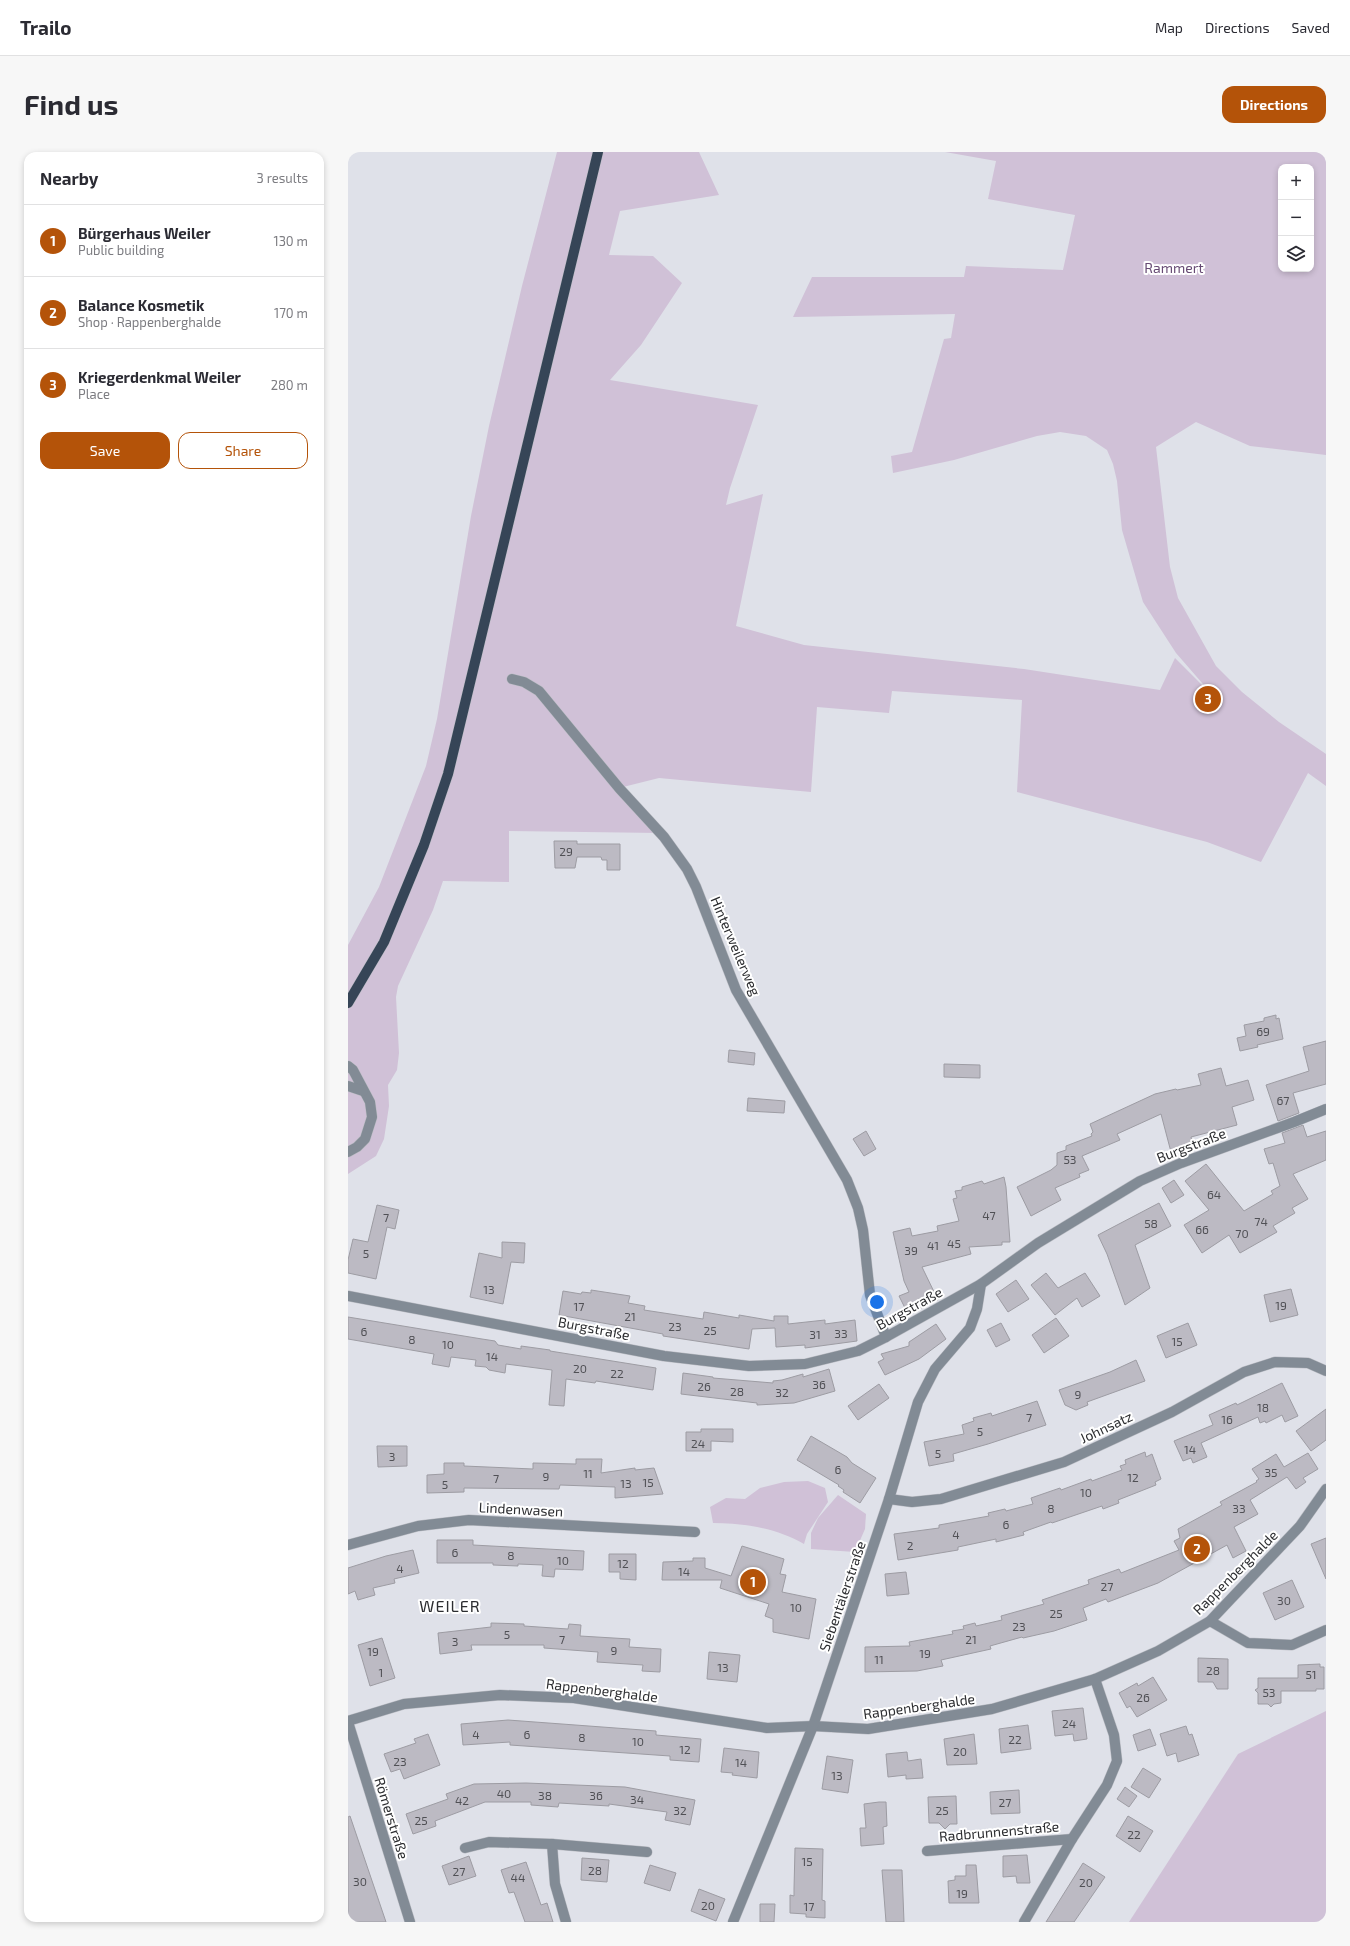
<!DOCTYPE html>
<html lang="en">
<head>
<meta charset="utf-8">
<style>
  :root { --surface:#fff; --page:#f7f7f7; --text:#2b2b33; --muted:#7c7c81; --line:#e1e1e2; --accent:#b45309 }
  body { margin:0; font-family:"Exo 2",sans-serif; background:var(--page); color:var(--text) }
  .controls { position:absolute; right:12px; top:12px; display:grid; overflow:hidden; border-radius:8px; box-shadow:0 2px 6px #0003 }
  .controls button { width:36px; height:36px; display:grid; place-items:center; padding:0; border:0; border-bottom:1px solid var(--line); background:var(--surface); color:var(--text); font:20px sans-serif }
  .you { position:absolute; left:529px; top:1150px; width:14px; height:14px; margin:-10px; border:3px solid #fff; border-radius:50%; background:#1a73e8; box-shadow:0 0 0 6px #1a73e833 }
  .badge { display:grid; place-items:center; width:26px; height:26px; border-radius:50%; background:var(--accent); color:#fff; font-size:13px; font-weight:700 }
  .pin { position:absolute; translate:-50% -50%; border:2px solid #fff; box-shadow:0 1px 4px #0006 }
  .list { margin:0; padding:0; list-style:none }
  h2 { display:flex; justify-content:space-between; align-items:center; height:52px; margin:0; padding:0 16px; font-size:17px }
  h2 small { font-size:13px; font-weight:400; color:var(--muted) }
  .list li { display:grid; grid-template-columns:26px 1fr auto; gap:12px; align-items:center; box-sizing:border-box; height:72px; padding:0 16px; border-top:1px solid var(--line) }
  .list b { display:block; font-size:15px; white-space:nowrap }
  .list p { margin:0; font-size:13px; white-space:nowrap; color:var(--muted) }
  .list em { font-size:13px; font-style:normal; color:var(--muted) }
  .actions { display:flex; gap:8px; padding:12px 16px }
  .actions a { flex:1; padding:9px 0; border:1px solid var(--accent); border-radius:12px; text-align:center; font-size:14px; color:var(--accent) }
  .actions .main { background:var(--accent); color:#fff }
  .icon { flex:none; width:22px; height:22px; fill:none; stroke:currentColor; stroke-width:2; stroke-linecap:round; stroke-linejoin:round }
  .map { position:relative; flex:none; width:978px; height:1770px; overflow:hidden; border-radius:12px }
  header { display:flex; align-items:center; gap:24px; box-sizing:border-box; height:56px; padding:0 20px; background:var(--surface); border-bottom:1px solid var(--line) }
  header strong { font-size:19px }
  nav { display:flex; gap:22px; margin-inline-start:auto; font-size:14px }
  .intro { display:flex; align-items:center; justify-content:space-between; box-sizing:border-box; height:96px; padding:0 24px }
  h1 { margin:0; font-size:28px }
  .button { padding:10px 18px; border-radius:12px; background:var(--accent); color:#fff; font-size:14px; font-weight:700 }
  main { display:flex; gap:24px; padding:0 24px }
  aside { flex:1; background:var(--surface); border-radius:12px; box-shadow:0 2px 6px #0003 }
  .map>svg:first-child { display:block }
  .green { fill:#d0c1d7; fill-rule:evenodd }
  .building { fill:#bcbac3; stroke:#9d9ca3 }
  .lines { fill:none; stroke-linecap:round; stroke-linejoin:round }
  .minor-casing { stroke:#bbbdc4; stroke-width:11 }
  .major-casing { stroke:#bbbdc4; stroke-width:11 }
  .minor { stroke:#828b95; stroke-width:10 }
  .major { stroke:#364557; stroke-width:10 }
  .labels { text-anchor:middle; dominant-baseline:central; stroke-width:4; stroke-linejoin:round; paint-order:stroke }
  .number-label { font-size:12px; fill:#505055 }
  .park-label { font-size:14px; fill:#664a73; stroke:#fff }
  .street-label { font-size:14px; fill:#2c2d30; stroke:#fff }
  .quarter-label { font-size:16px; letter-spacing:1px; fill:#2c2d30; stroke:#fff }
</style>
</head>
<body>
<header>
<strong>Trailo</strong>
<nav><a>Map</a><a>Directions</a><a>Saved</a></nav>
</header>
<div class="intro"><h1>Find us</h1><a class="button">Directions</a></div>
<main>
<aside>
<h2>Nearby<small>3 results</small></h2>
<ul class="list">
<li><span class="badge">1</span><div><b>Bürgerhaus Weiler</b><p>Public building</p></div><em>130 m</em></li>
<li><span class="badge">2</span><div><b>Balance Kosmetik</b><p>Shop · Rappenberghalde</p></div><em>170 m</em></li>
<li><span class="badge">3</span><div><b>Kriegerdenkmal Weiler</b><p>Place</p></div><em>280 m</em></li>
</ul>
<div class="actions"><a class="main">Save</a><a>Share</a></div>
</aside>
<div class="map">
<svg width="978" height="1770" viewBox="0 0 978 1770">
  <rect width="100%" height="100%" fill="#dfe1e9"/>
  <!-- green -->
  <g class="green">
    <path d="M209 0H351L371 43 272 59 261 103 305 104 334 131 293 193 262 228 410 253 382 336 378 353 415 342 388 474 456 493 676 517 812 538 827 506 868 547 828 501 795 450 774 378 769 329 765 312 759 298 738 284 712 280 689 284 606 308 545 321 543 304 564 300 596 187 603 186 607 162 445 165 464 125H616L618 114 715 118 727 63 640 47 648 9 597 0H978V303L902 294 848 270 808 295 822 415 830 446 868 514 894 540 931 570 978 602V634L960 621 913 710 859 690 669 640 674 548 544 539 541 561 469 555 463 640 311 626 271 636 312 681 161 679V730L95 729 85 758 50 834 48 845 51 901 49 918 40 933 41 954 36 987 28 1004 0 1022V793L31 735 78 614 89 567 123 364 141 274 174 134ZM933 15H963V117H933Z"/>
    <path d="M460 1329 477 1336 480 1350 459 1382 456 1392C429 1376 396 1371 365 1371L362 1355 378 1346 397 1347 412 1336 436 1330Z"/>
    <path d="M490 1343 518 1362 517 1377 507 1400 463 1397V1381L470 1366Z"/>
    <path d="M978 1559V1770H781L890 1602Z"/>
  </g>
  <!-- building -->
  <g class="building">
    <path d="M206 689H229V692H272V718H259V708H254L253 705H229L227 716H207Z"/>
    <path d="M928 863V867L931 866 935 887 909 893 910 895 892 899 889 886 898 884 896 873 916 869V866Z"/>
    <path d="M978 889V932L945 941 951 961 930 969 918 933 961 919 955 895Z"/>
    <path d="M381 898 407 901 406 913 380 910Z"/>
    <path d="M596 912 632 913V926L596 925Z"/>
    <path d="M873 916 878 934 900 928 906 948 884 955 889 973 843 985 845 993 823 1000 813 962 769 982 772 988 734 1004 741 1018 731 1022 732 1025 707 1036 713 1048 683 1064 669 1035 703 1018 709 1013V1001L718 998V994L744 984 743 982 745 980 742 972 807 942 828 937 829 938 853 933 850 922Z"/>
    <path d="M400 946 437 949 436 961 399 959Z"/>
    <path d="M955 973 959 985 978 979V1008L945 1022 960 1047 944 1056 947 1061 925 1074 929 1080 892 1101 881 1083 854 1101 836 1073 861 1058 837 1029 858 1012 896 1059 925 1042 923 1039 932 1034 925 1011 921 1012 916 997 937 991 934 981Z"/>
    <path d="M518 979 528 997 516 1004 505 987Z"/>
    <path d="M656 1025 658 1035 662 1090H654V1093L621 1095 623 1102 574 1115 590 1148 560 1162 551 1144 561 1140 556 1129 545 1080 562 1076 564 1084 590 1079 589 1074 611 1069 605 1047 609 1046 607 1039 614 1038V1035L634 1029 636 1032Z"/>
    <path d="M826 1028 836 1043 823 1051 814 1036Z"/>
    <path d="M811 1051 823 1074 787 1093 802 1136 777 1153 759 1102 750 1083Z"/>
    <path d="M29 1053 51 1058 47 1077 39 1075 28 1127 0 1121V1108L5 1087 20 1090Z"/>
    <path d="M154 1090 177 1091 176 1111 163 1110 155 1152 122 1145 131 1101 154 1106Z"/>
    <path d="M698 1121 710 1136 737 1121 752 1144 734 1155 729 1146 707 1163 683 1133Z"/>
    <path d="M668 1128 681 1147 660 1160 648 1142Z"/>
    <path d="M943 1137 950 1163 922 1170 916 1143Z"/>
    <path d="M243 1138 282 1144 280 1151 297 1154 296 1158 355 1167 356 1160 391 1166V1163L426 1169V1164H440V1172L477 1168V1172L507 1168 509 1189 457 1196V1193L428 1195 427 1176 404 1177 401 1197 315 1184V1182L211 1163 215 1139 233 1142 234 1140 243 1141Z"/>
    <path d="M0 1165 134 1187 147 1189 150 1193 173 1197V1194L202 1198V1199L308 1216 305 1238 248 1229 247 1231 218 1227 216 1254 201 1253 204 1218 158 1212 157 1221 141 1218 138 1215 127 1214 128 1208 103 1205 101 1215 84 1212 86 1202 0 1187Z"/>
    <path d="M708 1166 721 1184 696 1201 684 1183Z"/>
    <path d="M653 1171 662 1188 648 1195 639 1178Z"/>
    <path d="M840 1171 849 1193 818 1206 809 1184Z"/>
    <path d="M588 1172 598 1187 571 1207 537 1223 530 1210 536 1207 533 1202 561 1194V1190Z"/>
    <path d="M788 1208 797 1229 739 1250 740 1253 728 1258 717 1253 711 1238 762 1220Z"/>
    <path d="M481 1217 487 1239 446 1251 409 1253V1251L333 1242 335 1221 365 1225V1226L425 1231V1229L434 1228 455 1222V1225Z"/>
    <path d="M934 1231 950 1264 937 1270 934 1263 918 1271 917 1269 912 1271 910 1265 853 1291 859 1305 845 1311 843 1306 835 1309 826 1289 865 1273 861 1263 888 1251 889 1253Z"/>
    <path d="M531 1232 541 1246 510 1268 500 1254Z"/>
    <path d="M689 1249 698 1273 640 1292 605 1302 606 1309 581 1314 576 1290 616 1282 614 1273 626 1269 625 1266 643 1261 644 1264Z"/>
    <path d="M978 1257V1288L963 1299 948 1279Z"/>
    <path d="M353 1277H385V1290L363 1289V1299H338V1280H353Z"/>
    <path d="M463 1284 499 1305 504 1311 528 1326 512 1351 495 1340 496 1338 490 1334 491 1333 449 1308Z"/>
    <path d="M29 1294H59V1314L30 1315Z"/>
    <path d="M797 1300 798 1305 804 1302 813 1327 807 1330 808 1333 770 1348 771 1351 755 1357 754 1354 704 1371 703 1370 675 1380 676 1383 648 1390V1387L610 1395V1398L550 1408 546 1382 591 1376V1373L641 1364 640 1361 657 1357 658 1359 685 1352 683 1346 712 1336 713 1338 743 1327 744 1329 774 1318 772 1314 778 1312 777 1308Z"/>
    <path d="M960 1301 970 1317 955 1326 958 1330 948 1337 939 1325 902 1348 910 1362 886 1375 898 1399 885 1406 879 1393 810 1431 760 1450 758 1447 735 1456 739 1468 706 1479 675 1486 674 1485 642 1494 643 1497 593 1508 595 1514 569 1519 517 1520V1495L562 1494 561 1490 605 1482 604 1479 616 1477 615 1474 627 1471 628 1474 654 1468 653 1464 696 1452 694 1448 741 1432 740 1428 771 1417 773 1421 831 1398 826 1389 832 1386 830 1377 874 1353 872 1350 909 1330 908 1329 911 1327 904 1317 928 1302 936 1315Z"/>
    <path d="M228 1307H254L253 1321 287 1316V1318L306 1316 315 1342 267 1346V1335L212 1333 211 1337 116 1336V1340L79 1341V1323L96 1322V1311H116V1314L185 1317V1311L228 1312Z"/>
    <path d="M978 1386V1427L963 1392Z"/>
    <path d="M89 1388H125V1393L236 1399 235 1418 207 1417 206 1425 194 1424 195 1413 170 1412V1414L145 1413V1411H89Z"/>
    <path d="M394 1394 436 1407 432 1422 438 1423 434 1440 468 1447 461 1487 425 1480V1467L417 1464 421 1452 372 1436 374 1428H314L315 1410 345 1409V1406H357V1416L383 1424Z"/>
    <path d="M65 1398 71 1421 46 1427 47 1431 25 1436 27 1443 10 1448 7 1439 0 1442V1416L38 1404Z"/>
    <path d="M261 1402H288V1428L272 1427V1420H261Z"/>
    <path d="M558 1420 561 1442 539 1444 537 1422Z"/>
    <path d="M944 1428 956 1455 927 1468 915 1441Z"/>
    <path d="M143 1471 176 1472V1474L220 1477 221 1472 233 1473 232 1484 282 1487 281 1495 313 1497 312 1520 294 1519 295 1513 249 1510 250 1500 196 1496V1493H123L124 1498 92 1502 90 1481 143 1475Z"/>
    <path d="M34 1486 47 1526 22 1534 10 1493Z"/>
    <path d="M361 1500 392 1503 389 1530 359 1527Z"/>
    <path d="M850 1506 880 1507V1537H869L865 1530H850Z"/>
    <path d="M972 1512V1515H976V1537H968V1539H933V1551L926 1552 923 1555 920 1552H910V1541L907 1538 910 1536V1526H950V1513Z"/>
    <path d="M805 1525 819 1548 789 1565 782 1554 779 1556 771 1541 789 1531 790 1534Z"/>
    <path d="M735 1556 739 1587 726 1589 725 1582 707 1584 704 1559Z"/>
    <path d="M160 1568 308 1579V1583L353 1587 351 1610 322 1608V1604L162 1593V1590L115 1593 113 1572Z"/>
    <path d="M680 1573 683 1597 653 1601 651 1577Z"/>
    <path d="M838 1574 841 1583 844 1582 851 1603 830 1610 828 1601 819 1604 812 1582Z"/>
    <path d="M802 1577 808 1593 790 1599 785 1583Z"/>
    <path d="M80 1582 92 1613 56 1627 52 1617 43 1620 36 1602 68 1591 66 1587Z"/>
    <path d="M626 1582 629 1612 599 1613 596 1587Z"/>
    <path d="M376 1596 411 1600 409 1626 384 1623 385 1621 373 1620Z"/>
    <path d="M559 1600 560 1609 573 1607 575 1626 558 1627V1623L540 1625 538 1602Z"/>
    <path d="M479 1604 505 1608 500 1641 474 1637Z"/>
    <path d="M795 1616 813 1627 801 1646 783 1635Z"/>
    <path d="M178 1631 277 1635 347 1648 342 1673 317 1668 319 1660 261 1652V1654L211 1651 210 1655 183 1653V1650H137L87 1669 88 1674 65 1682 58 1662 100 1647 98 1642 126 1632Z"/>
    <path d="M777 1635 789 1644 781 1655 769 1647Z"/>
    <path d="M671 1638 672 1661 643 1662 642 1640Z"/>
    <path d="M608 1644 609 1672H602L597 1677 591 1671H581L580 1645Z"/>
    <path d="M531 1650H538L539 1674 535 1675 536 1692 513 1694 512 1676H518L516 1652Z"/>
    <path d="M2 1664 38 1770H0V1665Z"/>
    <path d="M780 1664 805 1679 792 1700 768 1684Z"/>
    <path d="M447 1696 475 1697 474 1748 477 1749V1766L458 1765V1762L442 1761V1743L446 1744V1737Z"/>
    <path d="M679 1703 682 1731H669L668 1724 655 1725V1704Z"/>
    <path d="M121 1704 128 1724 101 1733 94 1714Z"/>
    <path d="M234 1706 261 1708 259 1730 233 1728Z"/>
    <path d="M178 1710 193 1753 199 1751 205 1770H177L166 1740 161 1741 153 1718Z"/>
    <path d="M735 1711 757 1725 726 1770H698Z"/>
    <path d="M302 1713 328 1721 322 1739 296 1731Z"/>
    <path d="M618 1713H628L631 1751H601L600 1729 607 1728V1724H618Z"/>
    <path d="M534 1718H554L556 1770H538Z"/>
    <path d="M351 1737 377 1747 368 1769 343 1759Z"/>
    <path d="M412 1752H427L426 1770H412Z"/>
  </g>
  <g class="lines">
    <!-- minor casing -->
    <g class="minor-casing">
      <g id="minor">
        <path d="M164 527 176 530 191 539 271 636 316 685 339 717 348 735 388 838 499 1028 510 1056 515 1078 522 1143 538 1185"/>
        <path d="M0 914 5 918 22 950 24 965 17 987 9 995 0 1000"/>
        <path d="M0 934 15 939"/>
        <path d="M0 1144 316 1204 401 1214 457 1212 510 1199 538 1185 633 1132 690 1091 792 1029 833 1011 946 970 978 957"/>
        <path d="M541 1347 564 1350 593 1347 716 1310 824 1260 896 1220 927 1210 960 1211 978 1219"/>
        <path d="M0 1393 70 1374 121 1368 347 1380"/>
        <path d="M862 1469 900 1491 944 1493 978 1478"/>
        <path d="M0 1569 56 1552 152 1543 226 1546 419 1576 465 1574 520 1577 644 1557 747 1527 810 1499 862 1469 952 1374 978 1337"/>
        <path d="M0 1570 62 1770"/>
        <path d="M204 1692 207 1732 218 1770"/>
        <path d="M117 1696 141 1690 204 1692 299 1700"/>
        <path d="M579 1699 724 1687"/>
        <path d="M385 1770 465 1574 541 1347 570 1250 587 1217 622 1176 629 1157 633 1132"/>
        <path d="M676 1770 724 1687 759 1633 769 1609 766 1583 747 1527"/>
      </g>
    </g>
    <!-- major casing -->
    <g class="major-casing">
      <path id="major" d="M0 851 36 790 76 693 100 622 250 0"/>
    </g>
    <!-- minor -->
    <use href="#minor" class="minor"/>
    <!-- major -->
    <use href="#major" class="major"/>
  </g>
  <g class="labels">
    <!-- number labels -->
    <g class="number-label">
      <text x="218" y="699">29</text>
      <text x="915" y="879">69</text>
      <text x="935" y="948">67</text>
      <text x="722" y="1007">53</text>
      <text x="866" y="1042">64</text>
      <text x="641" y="1063">47</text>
      <text x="38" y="1065">7</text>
      <text x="913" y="1069">74</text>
      <text x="803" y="1071">58</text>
      <text x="854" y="1077">66</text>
      <text x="894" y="1081">70</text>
      <text x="606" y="1091">45</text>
      <text x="585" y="1093">41</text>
      <text x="563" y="1098">39</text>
      <text x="18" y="1101">5</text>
      <text x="141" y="1137">13</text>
      <text x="933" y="1153">19</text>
      <text x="231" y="1154">17</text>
      <text x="282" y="1164">21</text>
      <text x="327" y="1174">23</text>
      <text x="362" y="1178">25</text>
      <text x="16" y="1179">6</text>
      <text x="493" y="1181">33</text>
      <text x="467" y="1182">31</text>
      <text x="64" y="1187">8</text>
      <text x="829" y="1189">15</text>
      <text x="100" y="1192">10</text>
      <text x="144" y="1204">14</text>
      <text x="232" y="1216">20</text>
      <text x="269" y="1221">22</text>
      <text x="471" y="1232">36</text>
      <text x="356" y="1234">26</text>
      <text x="389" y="1239">28</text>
      <text x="434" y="1240">32</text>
      <text x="730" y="1242">9</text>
      <text x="915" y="1255">18</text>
      <text x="681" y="1265">7</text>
      <text x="879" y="1267">16</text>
      <text x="632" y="1279">5</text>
      <text x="350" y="1291">24</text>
      <text x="842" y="1297">14</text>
      <text x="590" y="1301">5</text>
      <text x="44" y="1304">3</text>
      <text x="490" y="1317">6</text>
      <text x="923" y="1320">35</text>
      <text x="240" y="1321">11</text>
      <text x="198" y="1324">9</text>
      <text x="785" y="1325">12</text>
      <text x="148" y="1326">7</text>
      <text x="300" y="1330">15</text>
      <text x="278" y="1331">13</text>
      <text x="97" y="1332">5</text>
      <text x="738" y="1340">10</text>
      <text x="703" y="1356">8</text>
      <text x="891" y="1356">33</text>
      <text x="658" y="1372">6</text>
      <text x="608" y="1382">4</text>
      <text x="562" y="1393">2</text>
      <text x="107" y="1400">6</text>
      <text x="163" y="1403">8</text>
      <text x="215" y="1408">10</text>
      <text x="275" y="1411">12</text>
      <text x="52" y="1416">4</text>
      <text x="336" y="1419">14</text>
      <text x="759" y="1434">27</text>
      <text x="936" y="1448">30</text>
      <text x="448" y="1455">10</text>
      <text x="708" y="1461">25</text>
      <text x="671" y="1474">23</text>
      <text x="159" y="1482">5</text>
      <text x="214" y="1487">7</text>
      <text x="623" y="1487">21</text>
      <text x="107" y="1489">3</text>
      <text x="266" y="1498">9</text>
      <text x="25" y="1499">19</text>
      <text x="577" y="1501">19</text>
      <text x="531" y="1507">11</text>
      <text x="375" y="1515">13</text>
      <text x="865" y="1518">28</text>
      <text x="33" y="1520">1</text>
      <text x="963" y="1522">51</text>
      <text x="921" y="1540">53</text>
      <text x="795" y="1545">26</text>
      <text x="721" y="1571">24</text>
      <text x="128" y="1582">4</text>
      <text x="179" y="1582">6</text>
      <text x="234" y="1585">8</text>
      <text x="667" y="1587">22</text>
      <text x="290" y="1589">10</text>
      <text x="337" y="1597">12</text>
      <text x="612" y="1599">20</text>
      <text x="52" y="1609">23</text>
      <text x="393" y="1610">14</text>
      <text x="489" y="1623">13</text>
      <text x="156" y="1641">40</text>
      <text x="197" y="1643">38</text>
      <text x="248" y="1643">36</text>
      <text x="289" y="1647">34</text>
      <text x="114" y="1648">42</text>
      <text x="657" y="1650">27</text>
      <text x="332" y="1658">32</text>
      <text x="594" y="1658">25</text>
      <text x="73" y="1668">25</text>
      <text x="786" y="1682">22</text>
      <text x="459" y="1709">15</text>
      <text x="247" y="1718">28</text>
      <text x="111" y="1719">27</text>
      <text x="170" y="1725">44</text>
      <text x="12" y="1729">30</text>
      <text x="738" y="1730">20</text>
      <text x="614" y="1741">19</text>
      <text x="360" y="1753">20</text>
      <text x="461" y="1754">17</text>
    </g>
    <!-- park labels -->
    <g class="park-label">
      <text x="826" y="115">Rammert</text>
    </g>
    <!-- street labels -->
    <g class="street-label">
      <text transform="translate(388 794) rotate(67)">Hinterweilerweg</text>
      <text transform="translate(843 993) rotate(-21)">Burgstraße</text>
      <text transform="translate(561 1156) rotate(-29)">Burgstraße</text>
      <text transform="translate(246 1176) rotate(11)">Burgstraße</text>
      <text transform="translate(758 1275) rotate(-25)">Johnsatz</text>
      <text transform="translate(173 1357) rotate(3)">Lindenwasen</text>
      <text transform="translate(887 1420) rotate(-45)">Rappenberghalde</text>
      <text transform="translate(494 1444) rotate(-71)">Siebentälerstraße</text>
      <text transform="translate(254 1538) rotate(7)">Rappenberghalde</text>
      <text transform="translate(571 1554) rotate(-8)">Rappenberghalde</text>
      <text transform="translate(44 1666) rotate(73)">Römerstraße</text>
      <text transform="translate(651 1679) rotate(-5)">Radbrunnenstraße</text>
    </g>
    <!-- quarter labels -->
    <g class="quarter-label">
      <text x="102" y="1453">WEILER</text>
    </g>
  </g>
</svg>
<div class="controls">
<button>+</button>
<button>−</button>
<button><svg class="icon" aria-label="layers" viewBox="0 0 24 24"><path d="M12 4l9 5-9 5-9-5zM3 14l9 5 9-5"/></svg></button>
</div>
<div class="you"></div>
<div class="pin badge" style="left:405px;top:1430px">1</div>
<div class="pin badge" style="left:849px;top:1397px">2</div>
<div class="pin badge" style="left:860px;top:547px">3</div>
</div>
</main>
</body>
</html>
